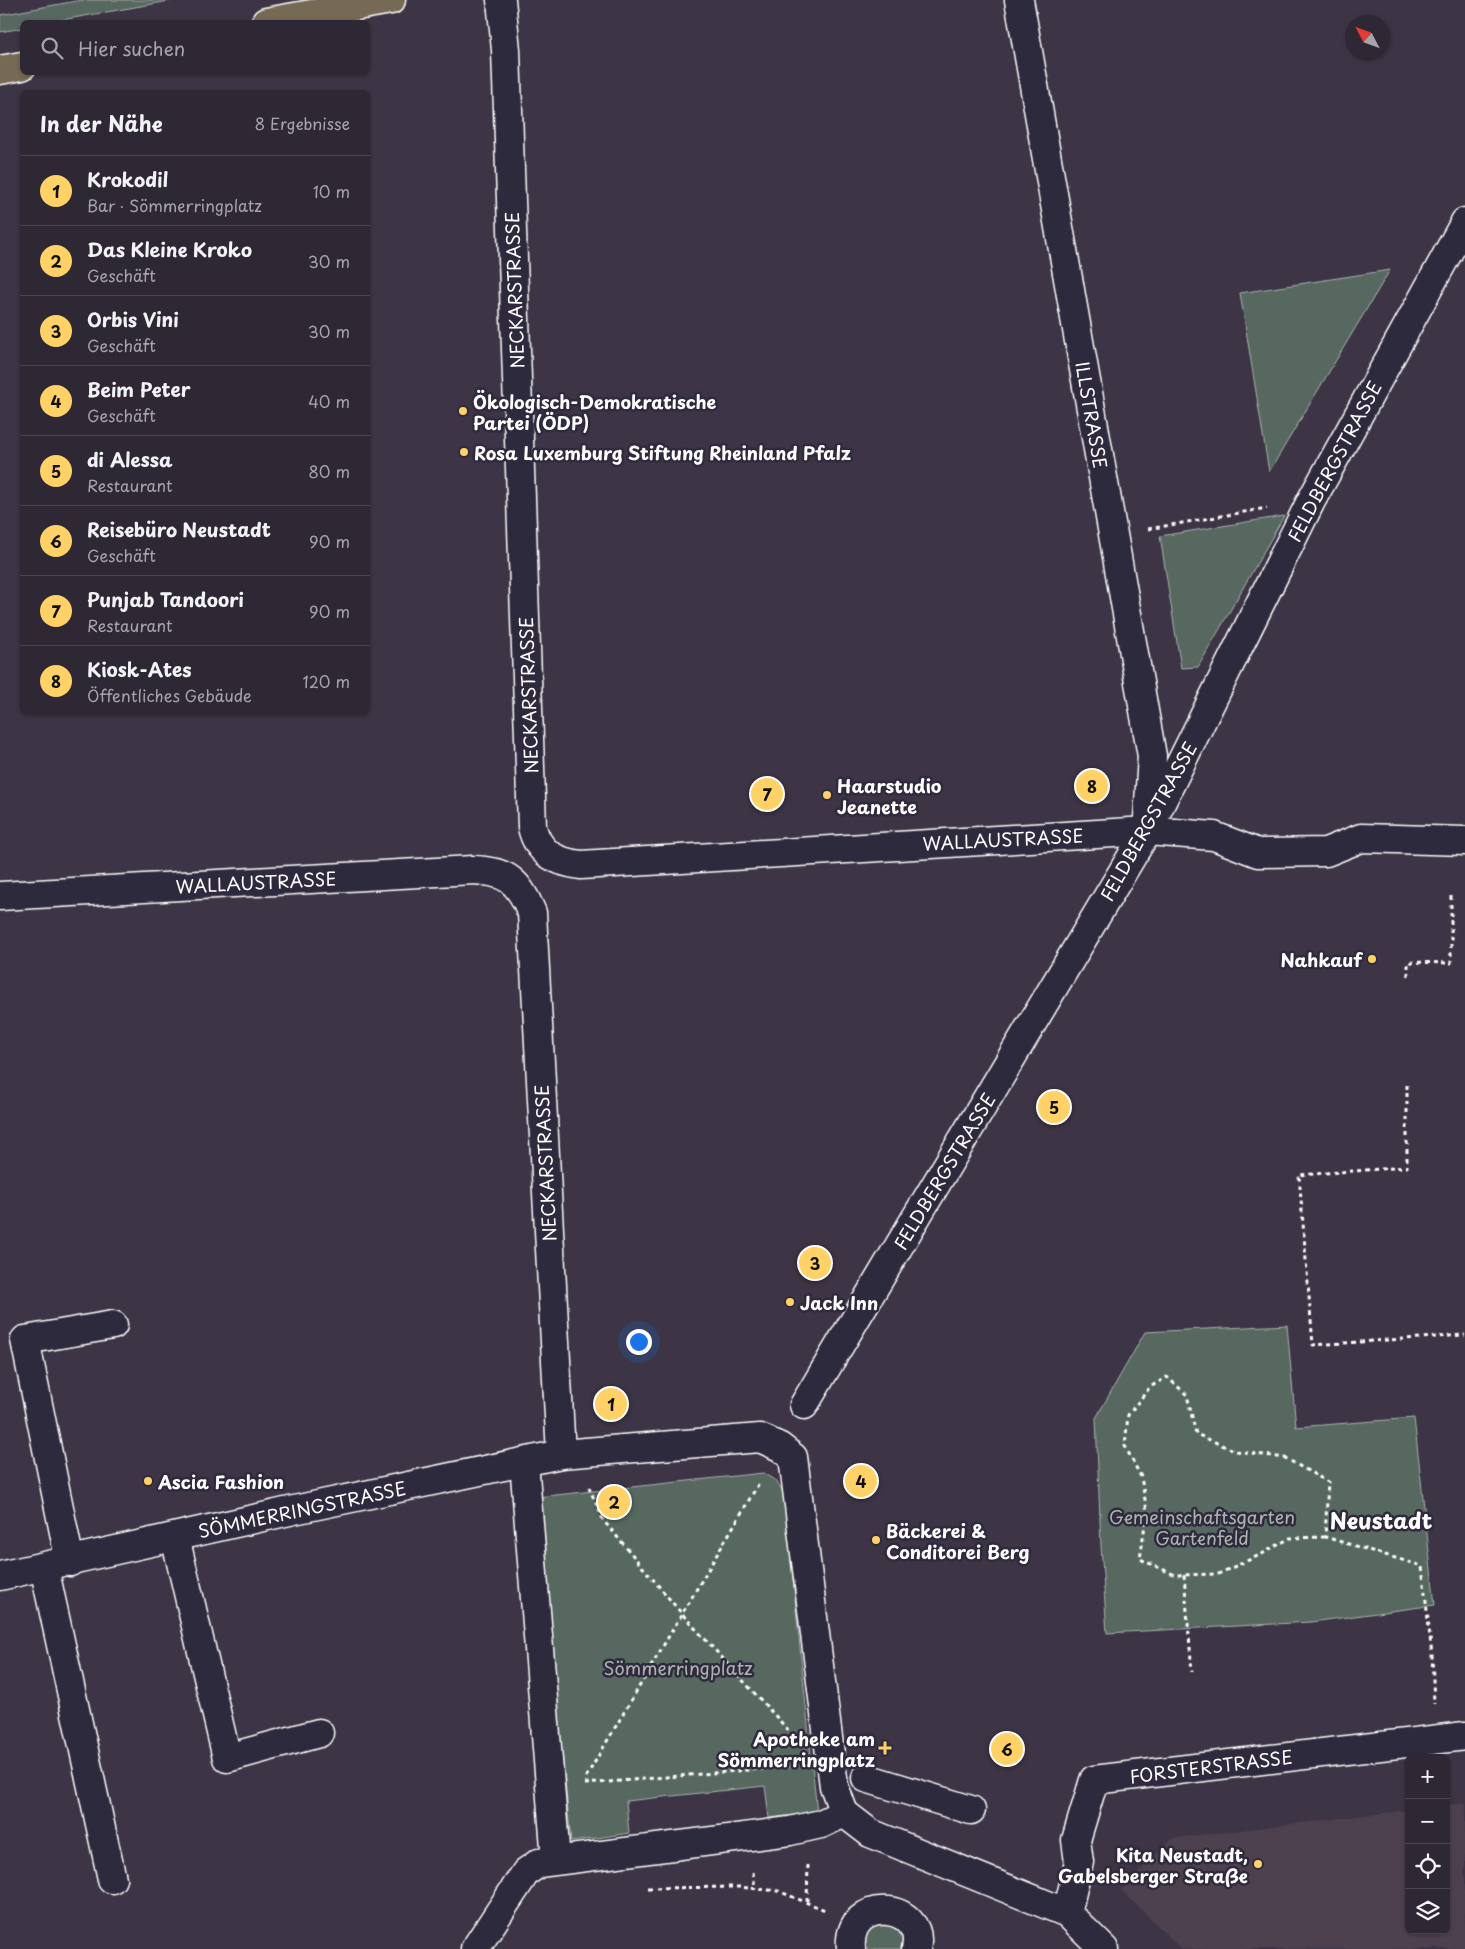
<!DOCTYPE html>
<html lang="de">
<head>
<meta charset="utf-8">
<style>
  :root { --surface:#2e2734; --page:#3a3340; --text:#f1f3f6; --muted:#a7a5ac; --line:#49444f; --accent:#ffd166 }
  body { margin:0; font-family:"Playpen Sans",sans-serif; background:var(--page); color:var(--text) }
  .controls { position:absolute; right:15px; bottom:15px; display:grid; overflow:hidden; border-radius:8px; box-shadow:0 1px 4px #0004 }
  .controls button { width:45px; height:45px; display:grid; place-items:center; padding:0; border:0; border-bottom:1px solid var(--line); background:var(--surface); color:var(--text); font:25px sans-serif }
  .compass { position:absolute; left:1345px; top:15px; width:45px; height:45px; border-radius:50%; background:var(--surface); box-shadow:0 1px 4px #0004; rotate:311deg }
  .you { position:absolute; left:638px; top:1341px; width:18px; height:18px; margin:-12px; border:4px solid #fff; border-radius:50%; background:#1a73e8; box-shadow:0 0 0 8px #1a73e833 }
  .badge { display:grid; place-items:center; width:32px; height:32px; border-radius:50%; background:var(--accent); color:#111; font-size:16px; font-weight:700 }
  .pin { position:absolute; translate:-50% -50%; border:2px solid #fff; box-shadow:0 1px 5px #0006 }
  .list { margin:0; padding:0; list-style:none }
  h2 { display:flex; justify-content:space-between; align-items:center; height:65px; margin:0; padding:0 20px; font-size:21px }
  h2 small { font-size:16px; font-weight:400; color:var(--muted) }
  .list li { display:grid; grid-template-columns:32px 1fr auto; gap:15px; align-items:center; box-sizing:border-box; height:70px; padding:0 20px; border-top:1px solid var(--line) }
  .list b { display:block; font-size:19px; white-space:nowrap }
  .list p { margin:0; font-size:16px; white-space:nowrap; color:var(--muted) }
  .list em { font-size:16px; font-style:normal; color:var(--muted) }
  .icon { flex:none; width:28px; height:28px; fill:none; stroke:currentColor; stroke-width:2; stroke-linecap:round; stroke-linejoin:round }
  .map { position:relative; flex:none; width:1465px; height:1949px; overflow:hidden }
  .search { position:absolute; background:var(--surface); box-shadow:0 1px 4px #0004; left:20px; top:20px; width:350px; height:55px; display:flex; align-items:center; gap:12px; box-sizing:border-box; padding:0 18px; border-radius:8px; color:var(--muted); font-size:19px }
  .panel { position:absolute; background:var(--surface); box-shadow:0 1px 4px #0004; left:20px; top:90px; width:350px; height:625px; border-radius:8px }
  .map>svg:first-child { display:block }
  .built { fill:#4e404f }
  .green { fill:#57685f; stroke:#abb4af }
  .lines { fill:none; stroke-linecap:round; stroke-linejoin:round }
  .minor-casing { stroke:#fff; stroke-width:31 }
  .major-casing { stroke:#fff; stroke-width:31 }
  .path { stroke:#fff; stroke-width:3; stroke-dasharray:4 4; stroke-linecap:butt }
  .minor { stroke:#2f2a3d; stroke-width:28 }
  .major { stroke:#766a54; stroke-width:28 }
  .poi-dot { fill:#ffd166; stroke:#2f2a3d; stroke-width:2 }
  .labels { text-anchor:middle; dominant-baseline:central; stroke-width:5; stroke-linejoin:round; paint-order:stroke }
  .street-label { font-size:18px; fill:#fff; stroke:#2f2a3d }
  .poi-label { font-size:18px; font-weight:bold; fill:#fff; stroke:#2f2a3d; text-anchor:start }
  .park-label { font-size:18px; fill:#abb4af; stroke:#2f2a3d }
  .district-label { font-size:22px; font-weight:bold; fill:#fff; stroke:#2f2a3d }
</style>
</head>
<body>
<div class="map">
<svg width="1465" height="1949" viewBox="0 0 1465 1949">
  <rect width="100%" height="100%" fill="#3d3445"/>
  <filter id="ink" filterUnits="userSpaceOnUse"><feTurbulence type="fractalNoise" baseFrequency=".02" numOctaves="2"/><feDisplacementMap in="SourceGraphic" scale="10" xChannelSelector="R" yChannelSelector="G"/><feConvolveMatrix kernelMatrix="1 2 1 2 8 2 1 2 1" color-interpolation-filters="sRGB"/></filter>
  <g filter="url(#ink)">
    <!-- built -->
    <path class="built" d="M1465 1803V1949H1181L1121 1890 1173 1838 1409 1810V1930H1446V1805Z"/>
    <!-- green -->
    <g class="green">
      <path d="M82 0H175L50 22H22V28L0 32V15Z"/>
      <path d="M1390 270 1269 472 1240 293Z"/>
      <path d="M1284 516 1198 667 1181 668 1160 536Z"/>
      <path d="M1287 1325 1296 1427 1414 1418 1435 1605 1311 1622 1107 1633 1101 1546 1096 1418 1145 1332Z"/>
      <path d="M763 1473 776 1481 784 1493 817 1812 769 1818 765 1786 626 1801 629 1833 571 1842 537 1497Z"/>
      <path d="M874 1921 900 1927 906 1949H861L862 1933Z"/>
    </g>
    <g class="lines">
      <!-- minor casing -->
      <g class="minor-casing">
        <g id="minor">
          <path d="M501 0 506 50 532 827C538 853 556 862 581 865L1147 831 1214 836 1258 853 1326 852 1361 838 1465 841"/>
          <path d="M1019 0 1152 756 1148 819"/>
          <path d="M0 896 473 870C508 871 519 882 532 913L561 1454"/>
          <path d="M804 1405 1147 831 1311 501 1465 222"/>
          <path d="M524 1462 556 1860"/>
          <path d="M175 1537 227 1758 319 1733"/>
          <path d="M70 1562 25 1340 113 1325"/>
          <path d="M44 1567 112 1879"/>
          <path d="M0 1576 294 1510 561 1454 760 1438 780 1447 793 1457 834 1786 844 1813"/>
          <path d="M866 1778 971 1810"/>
          <path d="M844 1813 870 1833 1067 1913 1104 1949"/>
          <path d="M1067 1913 1079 1862 1076 1840 1094 1780 1465 1736"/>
          <path d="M475 1949 526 1872 539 1863 790 1831 821 1824 844 1813"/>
          <path d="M851 1949C846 1893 927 1903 916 1949"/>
        </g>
      </g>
      <!-- major casing -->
      <g class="major-casing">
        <g id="major">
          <path d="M266 22 391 0"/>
          <path d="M0 70 22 66"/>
        </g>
      </g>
      <!-- path -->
      <g class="path">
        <path d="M1148 529 1267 508"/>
        <path d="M1408 976V962L1451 963V894"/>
        <path d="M1407 1085V1167L1299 1175 1313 1345 1465 1335"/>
        <path d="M589 1487 603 1520 683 1615 790 1732"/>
        <path d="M1325 1537 1290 1538 1262 1554 1218 1574 1175 1575 1140 1559 1147 1511 1141 1477 1125 1446 1128 1415 1150 1387 1167 1377 1187 1395 1196 1434 1236 1451 1285 1458 1328 1482 1325 1537 1422 1566 1432 1655 1434 1704"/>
        <path d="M1184 1575 1192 1672"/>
        <path d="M586 1777 759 1483"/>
        <path d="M585 1784 795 1766"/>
        <path d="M753 1872 755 1889"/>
        <path d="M648 1888 739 1887 778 1891 825 1910"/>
        <path d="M807 1901 808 1864"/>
      </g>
      <!-- minor -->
      <use href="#minor" class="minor"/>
      <!-- major -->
      <use href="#major" class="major"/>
    </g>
  </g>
  <!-- markers -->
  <g class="poi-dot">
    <circle cx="463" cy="411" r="5"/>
    <circle cx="464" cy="452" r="5"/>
    <circle cx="827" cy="795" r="5"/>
    <circle cx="1372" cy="959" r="5"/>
    <circle cx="790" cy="1302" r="5"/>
    <circle cx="148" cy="1481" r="5"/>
    <circle cx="876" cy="1540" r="5"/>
    <path d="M882.5 1740.5h5v5h5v5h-5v5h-5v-5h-5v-5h5z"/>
    <circle cx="1258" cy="1864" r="5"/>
  </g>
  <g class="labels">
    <!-- street labels -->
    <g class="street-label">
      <text transform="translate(514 290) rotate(-92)">NECKARSTRASSE</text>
      <text transform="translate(1092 415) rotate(80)">ILLSTRASSE</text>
      <text transform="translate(1334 461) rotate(-62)">FELDBERGSTRASSE</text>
      <text transform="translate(528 695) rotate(-92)">NECKARSTRASSE</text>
      <text transform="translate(1148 821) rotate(-61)">FELDBERGSTRASSE</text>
      <text transform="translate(1003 839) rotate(-3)">WALLAUSTRASSE</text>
      <text transform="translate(256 882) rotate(-3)">WALLAUSTRASSE</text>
      <text transform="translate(545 1163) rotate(-93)">NECKARSTRASSE</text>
      <text transform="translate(944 1171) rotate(-59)">FELDBERGSTRASSE</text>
      <text transform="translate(302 1509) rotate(-12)">SÖMMERRINGSTRASSE</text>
      <text transform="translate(1211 1766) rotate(-7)">FORSTERSTRASSE</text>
    </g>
    <!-- poi labels -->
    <g class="poi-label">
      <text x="473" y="401">Ökologisch-Demokratische<tspan x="473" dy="21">Partei (ÖDP)</tspan></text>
      <text x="474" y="452">Rosa Luxemburg Stiftung Rheinland Pfalz</text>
      <text x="837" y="785">Haarstudio<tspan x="837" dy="21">Jeanette</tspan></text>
      <text x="1362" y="959" text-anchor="end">Nahkauf</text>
      <text x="800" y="1302">Jack Inn</text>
      <text x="158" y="1481">Ascia Fashion</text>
      <text x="886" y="1530">Bäckerei &amp;<tspan x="886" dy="21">Conditorei Berg</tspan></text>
      <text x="875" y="1738" text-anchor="end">Apotheke am<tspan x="875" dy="21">Sömmerringplatz</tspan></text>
      <text x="1248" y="1854" text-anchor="end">Kita Neustadt,<tspan x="1248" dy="21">Gabelsberger Straße</tspan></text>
    </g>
    <!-- park labels -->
    <g class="park-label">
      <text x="1202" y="1516">Gemeinschaftsgarten<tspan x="1202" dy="21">Gartenfeld</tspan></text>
      <text x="678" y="1667">Sömmerringplatz</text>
    </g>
    <!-- district labels -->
    <g class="district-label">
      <text x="1381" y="1519">Neustadt</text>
    </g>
  </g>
</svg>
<div class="controls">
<button>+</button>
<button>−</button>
<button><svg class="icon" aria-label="locate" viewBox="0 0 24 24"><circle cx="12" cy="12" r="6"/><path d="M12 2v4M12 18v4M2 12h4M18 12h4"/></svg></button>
<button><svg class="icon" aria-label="layers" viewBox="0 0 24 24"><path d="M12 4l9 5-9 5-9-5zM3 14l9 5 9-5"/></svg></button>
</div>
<svg class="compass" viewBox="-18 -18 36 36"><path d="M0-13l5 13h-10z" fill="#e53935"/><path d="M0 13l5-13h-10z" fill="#a7a5ac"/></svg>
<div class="you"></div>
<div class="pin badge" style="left:611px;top:1404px">1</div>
<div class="pin badge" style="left:614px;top:1502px">2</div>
<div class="pin badge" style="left:815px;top:1263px">3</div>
<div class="pin badge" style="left:861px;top:1481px">4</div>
<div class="pin badge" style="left:1054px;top:1107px">5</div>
<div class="pin badge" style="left:1007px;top:1749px">6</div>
<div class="pin badge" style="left:767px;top:794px">7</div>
<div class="pin badge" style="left:1092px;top:786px">8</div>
<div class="search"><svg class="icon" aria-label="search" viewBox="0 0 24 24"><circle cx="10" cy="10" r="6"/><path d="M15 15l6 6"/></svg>Hier suchen</div>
<section class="panel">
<h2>In der Nähe<small>8 Ergebnisse</small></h2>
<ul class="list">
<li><span class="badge">1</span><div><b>Krokodil</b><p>Bar · Sömmerringplatz</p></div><em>10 m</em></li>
<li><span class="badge">2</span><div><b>Das Kleine Kroko</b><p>Geschäft</p></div><em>30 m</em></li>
<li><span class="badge">3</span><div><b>Orbis Vini</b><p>Geschäft</p></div><em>30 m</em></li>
<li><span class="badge">4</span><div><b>Beim Peter</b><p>Geschäft</p></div><em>40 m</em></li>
<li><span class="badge">5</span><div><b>di Alessa</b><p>Restaurant</p></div><em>80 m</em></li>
<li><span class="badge">6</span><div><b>Reisebüro Neustadt</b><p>Geschäft</p></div><em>90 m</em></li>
<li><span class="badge">7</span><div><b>Punjab Tandoori</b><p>Restaurant</p></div><em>90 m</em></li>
<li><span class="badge">8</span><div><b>Kiosk-Ates</b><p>Öffentliches Gebäude</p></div><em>120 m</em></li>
</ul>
</section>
</div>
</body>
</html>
